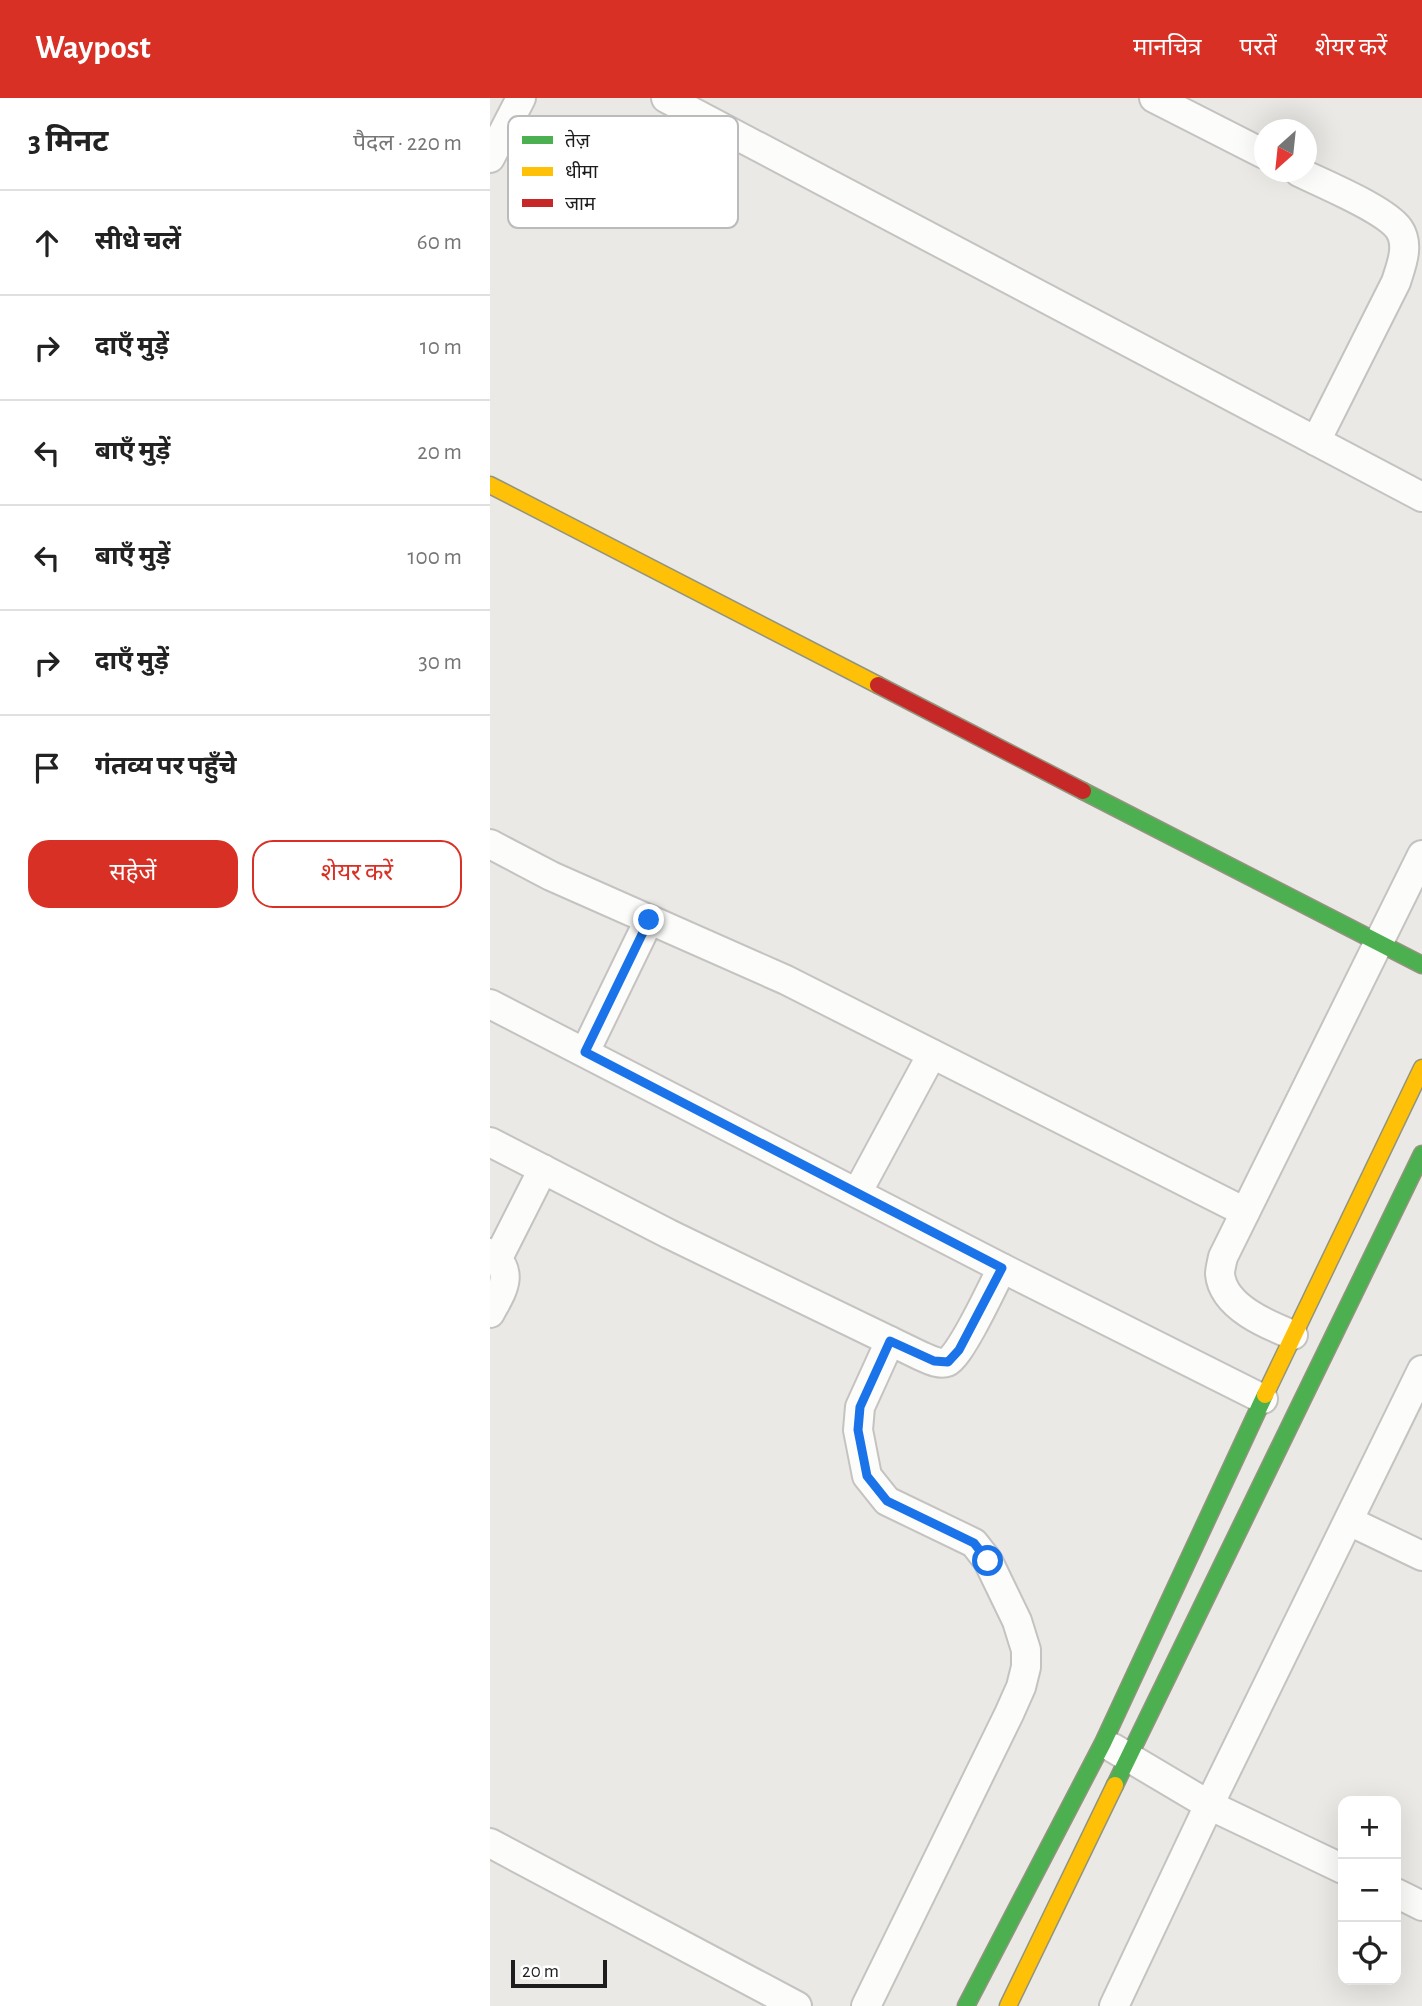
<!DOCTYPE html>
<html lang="hi">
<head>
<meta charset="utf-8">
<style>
  :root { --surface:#fff; --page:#f6f6f6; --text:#222; --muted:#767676; --line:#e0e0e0; --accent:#d93025 }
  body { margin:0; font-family:"Alegreya Sans","Noto Sans Devanagari",sans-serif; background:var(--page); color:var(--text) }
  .controls { position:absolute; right:21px; bottom:21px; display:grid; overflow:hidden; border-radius:14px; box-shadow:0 7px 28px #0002 }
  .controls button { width:63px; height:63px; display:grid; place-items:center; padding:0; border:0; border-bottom:2px solid var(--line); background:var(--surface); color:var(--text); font:35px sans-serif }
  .compass { position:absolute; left:764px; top:21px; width:63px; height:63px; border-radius:50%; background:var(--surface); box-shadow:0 7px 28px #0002; rotate:207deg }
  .scale { position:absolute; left:21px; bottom:18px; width:96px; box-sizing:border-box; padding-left:7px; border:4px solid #1d1d1d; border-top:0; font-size:19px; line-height:24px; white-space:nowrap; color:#1d1d1d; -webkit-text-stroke:5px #fff; paint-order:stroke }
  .stop { position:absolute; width:21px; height:21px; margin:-16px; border:5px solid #1a73e8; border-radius:50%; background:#fff }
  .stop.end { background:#1a73e8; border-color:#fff; box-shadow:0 2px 7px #0008 }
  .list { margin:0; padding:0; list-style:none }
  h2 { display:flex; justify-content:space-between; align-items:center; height:91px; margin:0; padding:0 28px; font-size:30px }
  h2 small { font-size:23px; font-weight:400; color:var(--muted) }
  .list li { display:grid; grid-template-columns:46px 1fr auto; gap:21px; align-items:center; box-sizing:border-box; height:105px; padding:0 28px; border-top:2px solid var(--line) }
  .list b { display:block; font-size:26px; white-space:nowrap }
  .list em { font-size:23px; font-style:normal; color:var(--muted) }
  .actions { display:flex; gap:14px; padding:21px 28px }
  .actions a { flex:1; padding:16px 0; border:2px solid var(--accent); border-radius:21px; text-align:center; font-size:24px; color:var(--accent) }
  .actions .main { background:var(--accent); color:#fff }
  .icon { flex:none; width:38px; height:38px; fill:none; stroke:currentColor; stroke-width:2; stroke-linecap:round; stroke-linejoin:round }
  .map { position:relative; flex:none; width:932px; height:1908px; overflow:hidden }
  header { display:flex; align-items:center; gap:42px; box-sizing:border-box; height:98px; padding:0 35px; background:var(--accent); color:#fff }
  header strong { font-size:33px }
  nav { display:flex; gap:38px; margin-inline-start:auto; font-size:24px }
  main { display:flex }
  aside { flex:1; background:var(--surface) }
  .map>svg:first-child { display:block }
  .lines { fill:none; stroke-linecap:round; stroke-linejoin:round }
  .street-casing { stroke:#c4c3c1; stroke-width:32 }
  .fast-casing { stroke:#92947e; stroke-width:19 }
  .slow-casing { stroke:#92947e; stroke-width:19 }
  .jam-casing { stroke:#92947e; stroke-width:19 }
  .street { stroke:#fcfcfb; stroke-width:28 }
  .fast { stroke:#4caf50; stroke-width:16 }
  .slow { stroke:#ffc107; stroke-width:16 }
  .jam { stroke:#c62828; stroke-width:16 }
  .route { stroke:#1a73e8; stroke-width:9 }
  .key { fill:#fff; stroke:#bbb; stroke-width:2 }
  .key-label { font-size:19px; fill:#1d1d1d }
</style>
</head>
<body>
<header>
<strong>Waypost</strong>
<nav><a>मानचित्र</a><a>परतें</a><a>शेयर करें</a></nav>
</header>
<main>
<aside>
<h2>3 मिनट<small>पैदल · 220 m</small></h2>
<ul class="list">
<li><svg class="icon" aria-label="ahead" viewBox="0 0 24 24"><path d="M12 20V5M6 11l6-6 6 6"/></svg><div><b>सीधे चलें</b></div><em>60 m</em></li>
<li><svg class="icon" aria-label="right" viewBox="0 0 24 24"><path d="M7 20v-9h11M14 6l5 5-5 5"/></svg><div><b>दाएँ मुड़ें</b></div><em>10 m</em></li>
<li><svg class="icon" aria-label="left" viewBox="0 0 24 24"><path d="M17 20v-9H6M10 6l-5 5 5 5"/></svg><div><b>बाएँ मुड़ें</b></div><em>20 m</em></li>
<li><svg class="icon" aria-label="left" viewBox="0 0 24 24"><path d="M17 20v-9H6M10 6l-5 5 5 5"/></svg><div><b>बाएँ मुड़ें</b></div><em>100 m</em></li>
<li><svg class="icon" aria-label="right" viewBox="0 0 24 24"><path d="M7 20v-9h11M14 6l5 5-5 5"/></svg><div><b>दाएँ मुड़ें</b></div><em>30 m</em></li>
<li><svg class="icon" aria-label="arrive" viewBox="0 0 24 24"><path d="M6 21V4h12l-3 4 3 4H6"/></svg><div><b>गंतव्य पर पहुँचे</b></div></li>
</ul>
<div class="actions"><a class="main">सहेजें</a><a>शेयर करें</a></div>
</aside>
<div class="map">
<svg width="932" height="1908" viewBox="0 0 932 1908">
  <rect width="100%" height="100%" fill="#ebe9e5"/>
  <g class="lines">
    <!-- street casing -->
    <g class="street-casing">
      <g id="street">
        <path d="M176 0 932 399"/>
        <path d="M664 0 774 56"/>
        <path d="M0 60 31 0"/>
        <path d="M809 74C833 86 895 111 909 131 920 147 911 168 906 184L826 343"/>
        <path d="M0 746 61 778 296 882 755 1114"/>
        <path d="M0 906 512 1170 773 1301"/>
        <path d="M95 954 159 822"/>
        <path d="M0 1044 179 1136 431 1258C438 1261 449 1267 457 1264 470 1259 504 1186 512 1170"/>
        <path d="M367 1095 442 956"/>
        <path d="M0 1155C26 1174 12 1193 0 1215"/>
        <path d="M8 1160 53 1071"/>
        <path d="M803 1237C778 1227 733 1209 730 1176 730 1171 732 1164 733 1159L932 757"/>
        <path d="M859 1423 932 1458"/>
        <path d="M623 1650 719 1707 853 1771"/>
        <path d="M0 1745 307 1908"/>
        <path d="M906 1795 932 1808"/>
        <path d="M376 1908 519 1616 531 1589 536 1569V1552L527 1523 498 1463 484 1445 397 1403 377 1378 368 1332 370 1309 400 1243"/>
        <path d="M624 1908 719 1707 932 1272"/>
      </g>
    </g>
    <!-- fast casing -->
    <g class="fast-casing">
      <g id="fast">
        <path d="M593 693 932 867"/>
        <path d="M625 1687 932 1056"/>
        <path d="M476 1908 613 1645 775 1297"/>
      </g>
    </g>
    <!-- slow casing -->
    <g class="slow-casing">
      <g id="slow">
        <path d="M0 387 388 587"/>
        <path d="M775 1297 932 970"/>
        <path d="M518 1908 625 1687"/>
      </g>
    </g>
    <!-- jam casing -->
    <g class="jam-casing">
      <path id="jam" d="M388 587 593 693"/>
    </g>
    <!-- street -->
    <use href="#street" class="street"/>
    <!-- fast -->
    <use href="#fast" class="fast"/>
    <!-- slow -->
    <use href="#slow" class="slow"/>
    <!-- jam -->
    <use href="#jam" class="jam"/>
  </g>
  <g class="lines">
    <!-- route -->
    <path class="route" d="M159 822 95 954 512 1170 469 1252 458 1264 444 1263 400 1243 370 1309 368 1332 377 1378 397 1403 484 1445 498 1463"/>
  </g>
  <!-- legend -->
  <rect x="18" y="18" width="230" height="112" rx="10" class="key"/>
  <rect x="32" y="38" width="31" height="8" fill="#4caf50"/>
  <rect x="32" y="69" width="31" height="9" fill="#ffc107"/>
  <rect x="32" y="101" width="31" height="8" fill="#c62828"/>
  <g class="key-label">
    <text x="75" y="49">तेज़</text>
    <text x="75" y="80">धीमा</text>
    <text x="75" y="112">जाम</text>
  </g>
</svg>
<div class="controls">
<button>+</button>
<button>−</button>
<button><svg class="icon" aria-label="locate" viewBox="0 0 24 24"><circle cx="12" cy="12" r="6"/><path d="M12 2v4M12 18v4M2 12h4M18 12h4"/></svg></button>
</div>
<svg class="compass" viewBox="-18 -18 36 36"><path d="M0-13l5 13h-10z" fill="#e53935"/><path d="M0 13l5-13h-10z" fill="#767676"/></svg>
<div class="scale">20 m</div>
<div class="stop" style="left:498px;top:1463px"></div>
<div class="stop end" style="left:159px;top:822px"></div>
</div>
</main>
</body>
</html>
